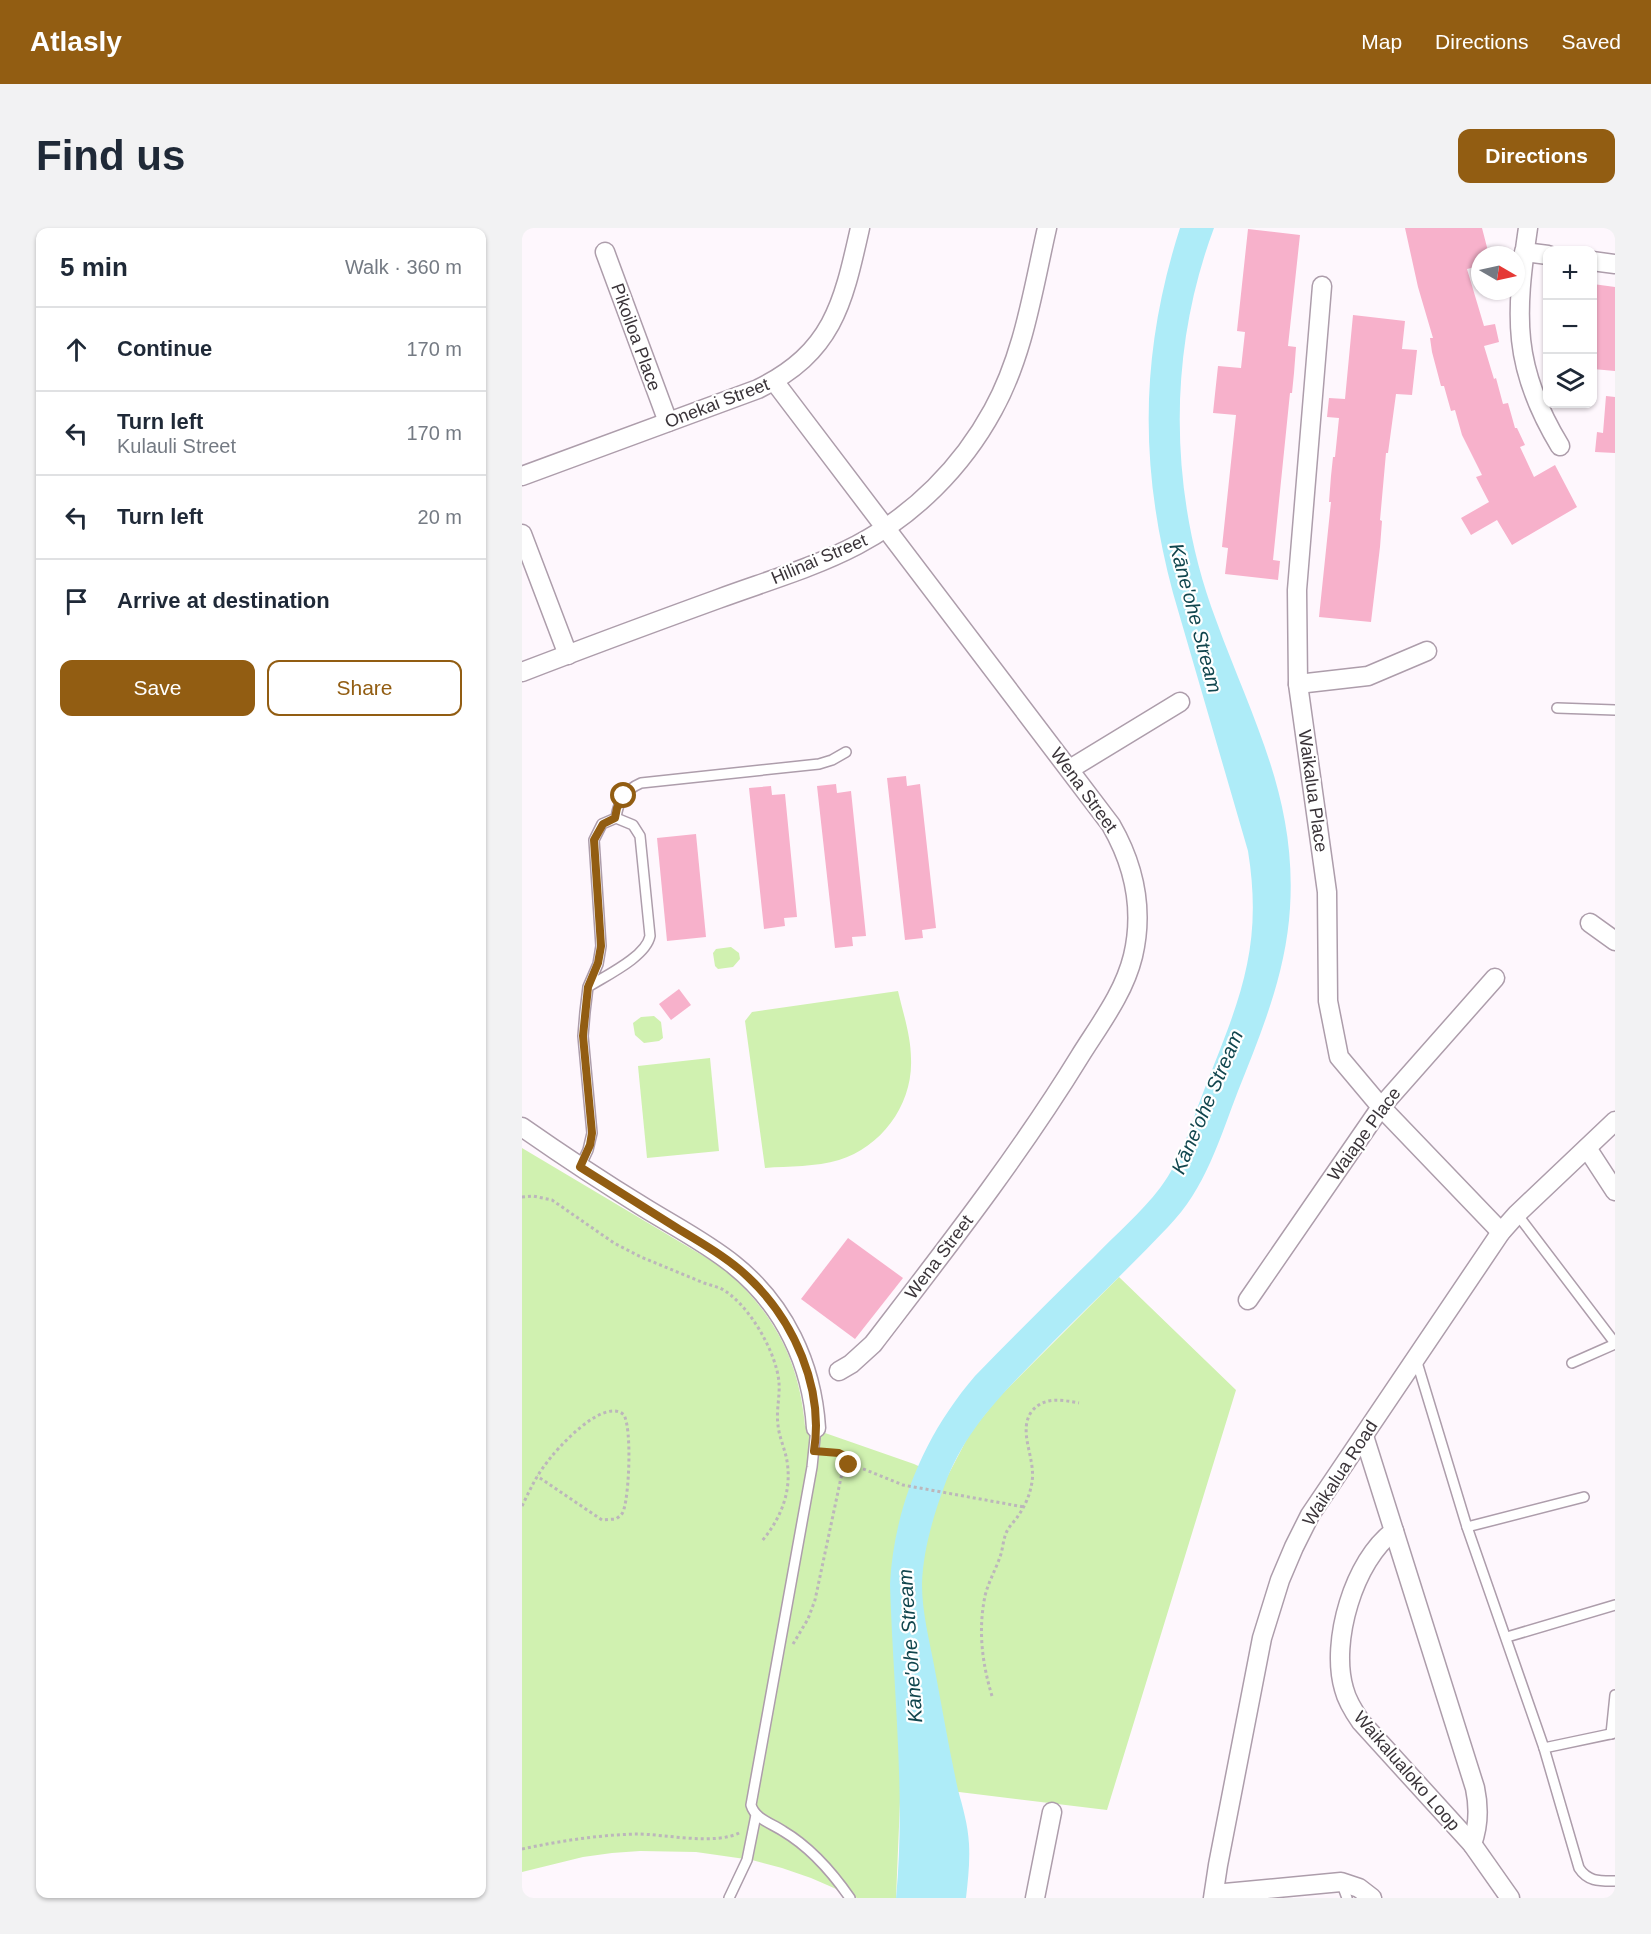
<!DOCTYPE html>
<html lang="en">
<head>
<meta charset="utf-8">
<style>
  :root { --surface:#fff; --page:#f2f2f3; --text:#1f2937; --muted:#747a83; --line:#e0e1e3; --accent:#925d12 }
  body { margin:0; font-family:Helvetica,sans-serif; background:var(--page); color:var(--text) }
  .controls { position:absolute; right:18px; top:18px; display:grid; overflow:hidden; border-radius:12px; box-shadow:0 2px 4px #0004 }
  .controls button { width:54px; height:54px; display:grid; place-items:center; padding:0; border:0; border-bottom:2px solid var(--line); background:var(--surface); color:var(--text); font:30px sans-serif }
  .compass { position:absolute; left:949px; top:18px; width:54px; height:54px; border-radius:50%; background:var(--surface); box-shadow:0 2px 4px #0004; rotate:99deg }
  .stop { position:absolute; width:18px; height:18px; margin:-14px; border:4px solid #925d12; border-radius:50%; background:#fff }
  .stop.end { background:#925d12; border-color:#fff; box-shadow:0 2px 6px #0008 }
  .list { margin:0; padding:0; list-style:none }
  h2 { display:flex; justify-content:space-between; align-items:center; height:78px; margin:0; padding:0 24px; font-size:26px }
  h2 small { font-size:20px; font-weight:400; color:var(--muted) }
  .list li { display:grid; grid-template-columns:39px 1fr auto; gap:18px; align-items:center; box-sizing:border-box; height:84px; padding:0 24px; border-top:2px solid var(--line) }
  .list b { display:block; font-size:22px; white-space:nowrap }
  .list p { margin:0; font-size:20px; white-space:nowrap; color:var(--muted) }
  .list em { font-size:20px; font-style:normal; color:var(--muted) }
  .actions { display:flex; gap:12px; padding:18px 24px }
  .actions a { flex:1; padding:14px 0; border:2px solid var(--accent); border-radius:12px; text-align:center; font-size:21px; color:var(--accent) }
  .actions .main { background:var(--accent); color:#fff }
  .icon { flex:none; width:33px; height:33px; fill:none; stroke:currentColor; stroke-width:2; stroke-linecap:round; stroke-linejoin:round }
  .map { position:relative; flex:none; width:1093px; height:1670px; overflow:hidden; border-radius:12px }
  header { display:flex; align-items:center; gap:36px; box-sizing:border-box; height:84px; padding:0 30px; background:var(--accent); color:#fff }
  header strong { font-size:28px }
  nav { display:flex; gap:33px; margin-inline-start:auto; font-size:21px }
  .intro { display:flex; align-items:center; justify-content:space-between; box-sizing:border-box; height:144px; padding:0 36px }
  h1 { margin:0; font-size:42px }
  .button { padding:15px 27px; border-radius:12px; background:var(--accent); color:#fff; font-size:21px; font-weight:700 }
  main { display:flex; gap:36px; padding:0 36px }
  aside { flex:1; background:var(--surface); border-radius:12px; box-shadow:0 2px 4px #0004 }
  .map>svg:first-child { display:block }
  .green { fill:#d0f1b0 }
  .water { fill:#aeecf8 }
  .building { fill:#f7b1cb }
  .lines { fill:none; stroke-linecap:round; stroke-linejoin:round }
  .service-casing { stroke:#ad9dab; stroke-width:12 }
  .minor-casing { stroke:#ad9dab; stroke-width:21 }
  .path { stroke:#bcb6bb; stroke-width:3; stroke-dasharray:3 3; stroke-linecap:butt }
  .service { stroke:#fff; stroke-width:9 }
  .minor { stroke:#fff; stroke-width:18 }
  .route { stroke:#925d12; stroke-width:8 }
  .labels { text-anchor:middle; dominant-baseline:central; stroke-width:4.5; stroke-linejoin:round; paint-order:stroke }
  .street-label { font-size:18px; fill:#3a3439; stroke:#fff }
  .water-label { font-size:20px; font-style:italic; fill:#11464e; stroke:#fff }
</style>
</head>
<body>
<header>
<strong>Atlasly</strong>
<nav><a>Map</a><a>Directions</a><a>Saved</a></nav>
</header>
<div class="intro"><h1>Find us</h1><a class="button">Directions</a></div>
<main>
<aside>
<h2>5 min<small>Walk · 360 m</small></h2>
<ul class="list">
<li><svg class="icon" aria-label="ahead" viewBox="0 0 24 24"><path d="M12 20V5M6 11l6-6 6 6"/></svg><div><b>Continue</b></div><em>170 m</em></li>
<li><svg class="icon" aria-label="left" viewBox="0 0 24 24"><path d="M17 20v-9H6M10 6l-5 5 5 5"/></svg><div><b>Turn left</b><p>Kulauli Street</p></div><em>170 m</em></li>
<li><svg class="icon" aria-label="left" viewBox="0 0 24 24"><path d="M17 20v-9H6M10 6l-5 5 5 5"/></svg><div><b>Turn left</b></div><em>20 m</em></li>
<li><svg class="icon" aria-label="arrive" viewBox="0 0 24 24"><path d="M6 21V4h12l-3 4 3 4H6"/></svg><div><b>Arrive at destination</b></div></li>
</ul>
<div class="actions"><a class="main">Save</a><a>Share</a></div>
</aside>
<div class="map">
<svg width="1093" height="1670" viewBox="0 0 1093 1670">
  <rect width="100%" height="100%" fill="#fef7fd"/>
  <!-- green -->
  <g class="green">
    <path d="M209 719 217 725 218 731 211 739 196 741 193 738 191 725 194 721Z"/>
    <path d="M376 763C381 785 389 808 389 831 391 876 360 919 317 932 294 939 267 938 243 940L223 793 230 784Z"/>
    <path d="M132 788 139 794 141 810 137 813 122 815 113 807 111 795 119 789Z"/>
    <path d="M188 830 197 923 125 930 116 838Z"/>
    <path d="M0 920 200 1039C251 1083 277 1131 283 1198L392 1236 424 1251 448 1205 476 1170 597 1049 714 1162 585 1582 437 1564 378 1574 374 1670H335L289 1650 260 1640 230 1632 174 1624 118 1623 90 1625 61 1629 0 1644Z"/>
  </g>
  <!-- water -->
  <path class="water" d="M658 0H692C645 125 647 267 694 392 730 491 775 570 768 680 764 745 740 803 716 863 697 912 684 960 646 999 608 1039 569 1076 530 1115 487 1159 443 1199 422 1259 411 1289 401 1323 400 1356 400 1384 407 1410 412 1437 420 1479 427 1521 436 1562 441 1580 446 1597 447 1616 448 1634 446 1652 444 1670H374C384 1566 371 1460 368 1356 372 1279 403 1206 453 1148 492 1108 532 1068 572 1029 594 1006 619 985 638 960 660 931 668 898 681 865 716 775 742 722 726 623L651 365C617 238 618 125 658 0Z"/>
  <!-- building -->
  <g class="building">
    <path d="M883 0H960L967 27H958V38L945 41 962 98 973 96 977 114 962 118 972 151 974 150 981 176 986 175 993 200H995L1003 217 998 219 1012 249 1033 237 1055 279 990 317 975 292 949 307 939 290 967 274 954 249 960 247 940 207 933 182 929 183 922 158H919L910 124 908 110H911L896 59Z"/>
    <path d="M726 1 778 7 766 118 774 119 772 145 770 165H768L751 332 758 333 756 352 703 346 706 320 700 319 714 187 691 185 693 166 696 138 719 140 723 104 715 103Z"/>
    <path d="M1071 56 1093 59V143L1071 141Z"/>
    <path d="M831 87 883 93 880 121 895 122 890 167 874 166 866 225H864L858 292 860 293 858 319 849 394 797 389 809 274H807L809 248 811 229H813L817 190 805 189 807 170 823 171Z"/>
    <path d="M1084 168 1093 169V225L1073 224 1075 204 1081 205Z"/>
    <path d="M384 548 385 558 398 556 414 700 400 702 401 710 383 712 365 550Z"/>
    <path d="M314 556 315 565 329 563 344 708 330 709 331 718 313 720 295 558Z"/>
    <path d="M249 558 250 567 263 566 275 689 262 690 263 698 242 701 227 560Z"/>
    <path d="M174 606 184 709 145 713 135 610Z"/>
    <path d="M157 761 169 777 149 792 137 776Z"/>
    <path d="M326 1010 381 1050 333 1111 279 1071Z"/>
  </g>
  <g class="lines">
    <!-- service casing -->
    <g class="service-casing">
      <g id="service">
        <path d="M1035 480 1093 482"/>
        <path d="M94 590C96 573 103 562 119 555L297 536 310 532 324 524"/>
        <path d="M58 939 66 922 70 905 61 808 63 784 66 759 76 736 79 718 72 612 80 596 94 590 111 597 118 608 128 708C124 729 83 748 66 759"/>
        <path d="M995 986 1093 1115"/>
        <path d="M894 1131 945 1299 1022 1520 1057 1640C1066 1654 1078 1653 1093 1653"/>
        <path d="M1050 1135 1093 1116"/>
        <path d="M294 1200 290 1239 229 1577C233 1591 249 1595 261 1603 288 1619 310 1644 328 1670"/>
        <path d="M945 1299 1062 1269"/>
        <path d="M985 1409 1093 1377"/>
        <path d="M1089 1506 1093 1467"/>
        <path d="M1022 1520 1093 1505"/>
        <path d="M819 1654 825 1670"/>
        <path d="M207 1670 225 1632 234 1587"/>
      </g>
    </g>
    <!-- minor casing -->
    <g class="minor-casing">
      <g id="minor">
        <path d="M1006 0C993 88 990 139 1038 218"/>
        <path d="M83 24 146 194"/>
        <path d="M1002 24 1026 27"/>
        <path d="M1070 33 1093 36"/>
        <path d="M800 58 775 362 776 456 805 664 806 773 817 829 859 879 979 1004"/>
        <path d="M252 153 589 597C612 637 622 681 611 728 602 765 578 796 558 828 496 929 423 1022 351 1116L329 1136 317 1143"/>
        <path d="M0 248 236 161C311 124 321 76 338 0"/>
        <path d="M0 306 46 427"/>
        <path d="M0 444C65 419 130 395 196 371 242 354 291 340 335 317 392 287 440 239 471 182 502 126 511 61 525 0"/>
        <path d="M776 456 846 448 905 423"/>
        <path d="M548 541 658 474"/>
        <path d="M1068 695 1093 713"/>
        <path d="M0 899C40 927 81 954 123 980 152 998 185 1015 212 1037 262 1077 290 1136 294 1200"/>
        <path d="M1065 920 1093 963"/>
        <path d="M726 1072 859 879 973 750"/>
        <path d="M842 1208 872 1303C832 1332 808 1414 822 1461 825 1473 832 1484 839 1494L950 1616 988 1670"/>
        <path d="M872 1303 953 1560C957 1579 957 1597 950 1616"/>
        <path d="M692 1666 819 1654 837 1660 850 1670"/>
        <path d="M513 1670 530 1584"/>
        <path d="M691 1670 696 1637 740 1410 758 1352 772 1319 788 1287 979 1004 995 986 1093 893"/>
      </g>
    </g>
    <!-- path -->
    <g class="path">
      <path d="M0 969 11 968 30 972 92 1015 119 1029 182 1055 198 1060C226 1074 255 1125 257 1155 258 1169 254 1183 256 1197 257 1209 263 1221 265 1233 270 1263 259 1291 239 1314"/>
      <path d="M301 1223 317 1225 325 1229 327 1237 334 1238 381 1257 502 1279"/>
      <path d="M0 1278C7 1264 13 1250 23 1237 34 1221 82 1168 102 1187 110 1203 107 1264 102 1281 101 1286 98 1288 94 1291L80 1292 15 1248"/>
      <path d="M271 1416 286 1391 293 1372 320 1245 327 1237"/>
      <path d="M470 1468C460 1435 456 1402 463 1368 466 1355 473 1343 478 1329 481 1321 481 1311 485 1303 488 1297 493 1293 496 1288 503 1278 508 1267 510 1254 514 1230 495 1203 510 1183 523 1168 540 1172 557 1175"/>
      <path d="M0 1621C38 1613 76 1607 114 1606 144 1606 194 1618 219 1604"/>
    </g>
    <!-- service -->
    <use href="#service" class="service"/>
    <!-- minor -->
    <use href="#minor" class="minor"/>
  </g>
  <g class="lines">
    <!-- route -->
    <path class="route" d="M102 568 95 580 93 590 81 596 72 612 79 718 76 735 66 759 61 808 70 905 68 917 58 939C90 959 122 979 155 1000 179 1015 205 1029 226 1049 272 1092 302 1160 292 1223L317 1225 325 1229 327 1237"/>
  </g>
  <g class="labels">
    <!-- street labels -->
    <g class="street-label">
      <text transform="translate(114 109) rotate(70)">Pikoiloa Place</text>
      <text transform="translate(195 175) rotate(-21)">Onekai Street</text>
      <text transform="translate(297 331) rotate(-23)">Hilinai Street</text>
      <text transform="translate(562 562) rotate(54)">Wena Street</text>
      <text transform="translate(791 563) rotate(82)">Waikalua Place</text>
      <text transform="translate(842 906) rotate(-54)">Waiape Place</text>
      <text transform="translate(417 1029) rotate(-53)">Wena Street</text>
      <text transform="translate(818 1245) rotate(-57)">Waikalua Road</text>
      <text transform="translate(885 1543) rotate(49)">Waikalualoko Loop</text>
    </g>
    <!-- water labels -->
    <g class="water-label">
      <text transform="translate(674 390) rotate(75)">Kāne'ohe Stream</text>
      <text transform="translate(685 874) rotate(-67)">Kāne'ohe Stream</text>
      <text transform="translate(388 1418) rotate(-94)">Kāne'ohe Stream</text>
    </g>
  </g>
</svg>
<div class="controls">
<button>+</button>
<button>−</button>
<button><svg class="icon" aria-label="layers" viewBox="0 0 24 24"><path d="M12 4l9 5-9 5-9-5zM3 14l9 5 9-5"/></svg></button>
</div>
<svg class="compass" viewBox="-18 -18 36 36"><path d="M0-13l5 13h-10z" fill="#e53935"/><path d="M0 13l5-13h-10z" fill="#747a83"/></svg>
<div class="stop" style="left:102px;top:568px"></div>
<div class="stop end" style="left:327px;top:1237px"></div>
</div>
</main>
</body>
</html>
